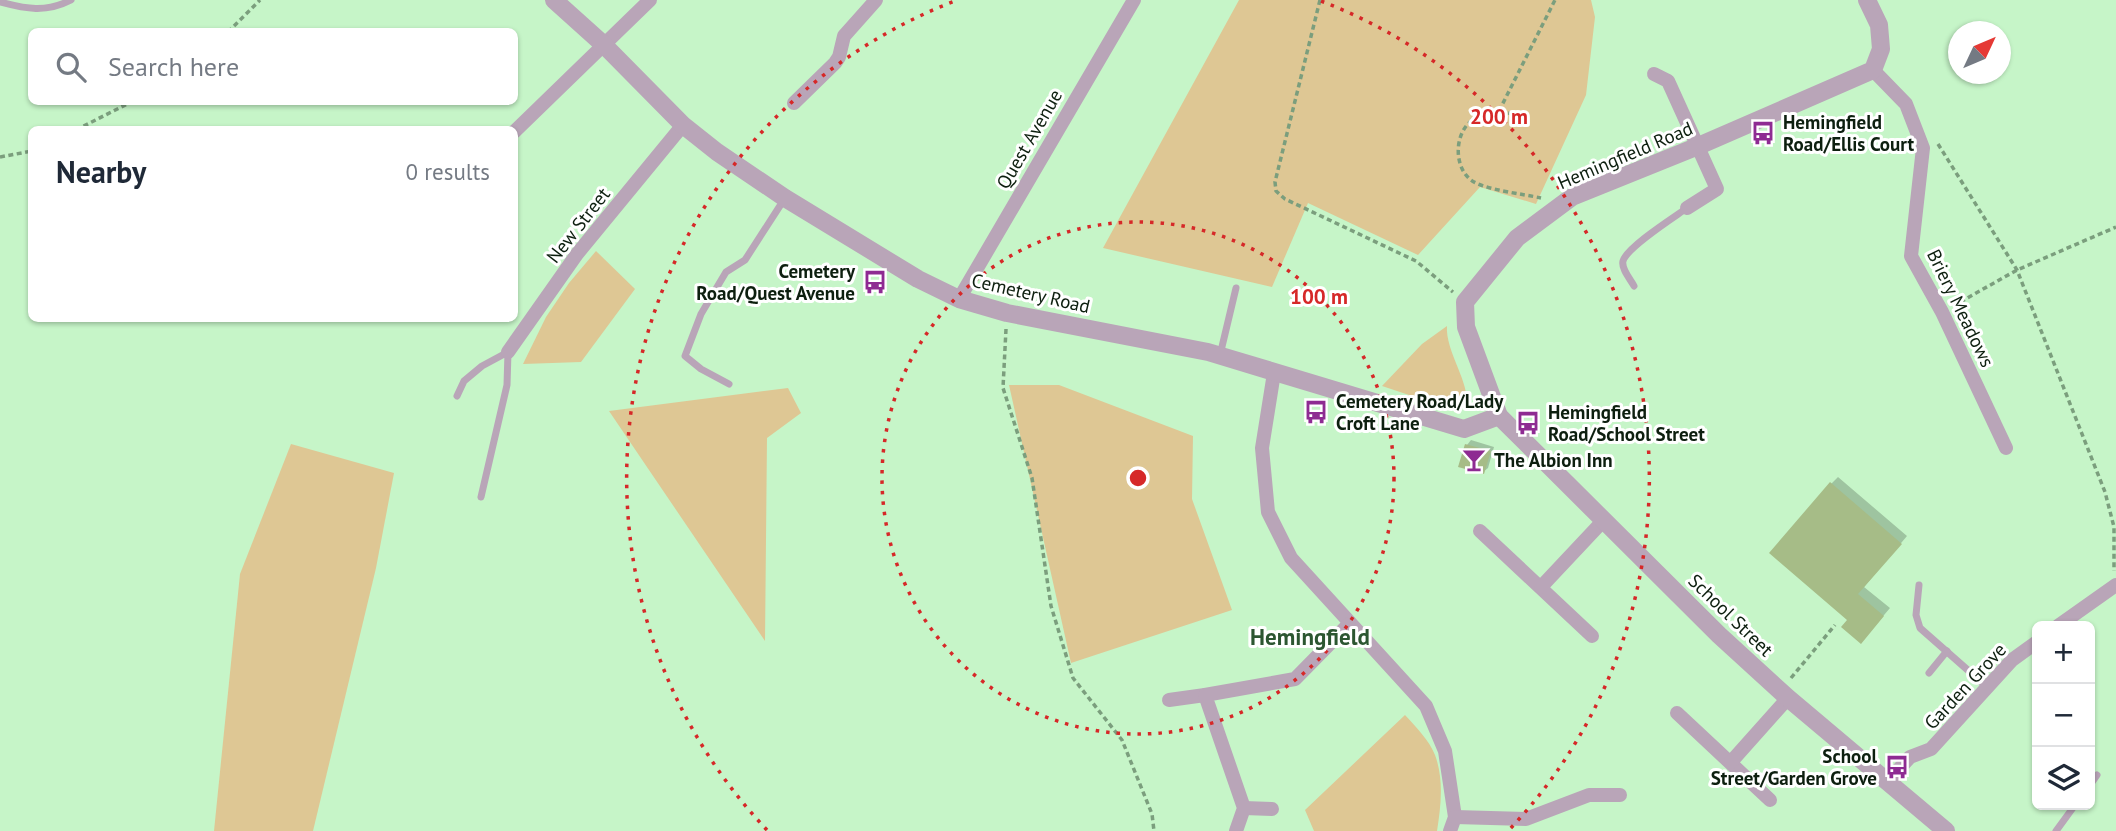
<!DOCTYPE html>
<html lang="en">
<head>
<meta charset="utf-8">
<style>
  :root { --surface:#fff; --page:#f6f6f7; --text:#1f2937; --muted:#747a83; --line:#e0e1e3 }
  body { margin:0; font-family:"PT Sans",sans-serif; background:var(--page); color:var(--text) }
  .controls { position:absolute; right:21px; bottom:21px; display:grid; overflow:hidden; border-radius:10px; box-shadow:0 2px 5px #0004 }
  .controls button { width:63px; height:63px; display:grid; place-items:center; padding:0; border:0; border-bottom:2px solid var(--line); background:var(--surface); color:var(--text); font:35px sans-serif }
  .compass { position:absolute; left:1948px; top:21px; width:63px; height:63px; border-radius:50%; background:var(--surface); box-shadow:0 2px 5px #0004; rotate:46deg }
  .list { margin:0; padding:0; list-style:none }
  h2 { display:flex; justify-content:space-between; align-items:center; height:91px; margin:0; padding:0 28px; font-size:30px }
  h2 small { font-size:23px; font-weight:400; color:var(--muted) }
  .icon { flex:none; width:38px; height:38px; fill:none; stroke:currentColor; stroke-width:2; stroke-linecap:round; stroke-linejoin:round }
  .map { position:relative; flex:none; width:2116px; height:831px; overflow:hidden }
  .search { position:absolute; background:var(--surface); box-shadow:0 2px 5px #0004; left:28px; top:28px; width:490px; height:77px; display:flex; align-items:center; gap:18px; box-sizing:border-box; padding:0 24px; border-radius:10px; color:var(--muted); font-size:26px }
  .panel { position:absolute; background:var(--surface); box-shadow:0 2px 5px #0004; left:28px; top:126px; width:490px; height:196px; border-radius:10px }
  .map>svg:first-child { display:block }
  .green { fill:#dec794 }
  .shadow { fill:#0003 }
  .building { fill:#a6bc87 }
  .lines { fill:none; stroke-linecap:round; stroke-linejoin:round }
  .path { stroke:#7b9e7d; stroke-width:3.5; stroke-dasharray:5 3.5; stroke-linecap:butt }
  .service { stroke:#b9a5b8; stroke-width:7 }
  .minor { stroke:#b9a5b8; stroke-width:14 }
  .tertiary { stroke:#b9a5b8; stroke-width:18 }
  .ring { fill:none; stroke:#d62828; stroke-width:3.5; stroke-dasharray:3.5 7 }
  .labels { text-anchor:middle; dominant-baseline:central; stroke-width:6; stroke-linejoin:round; paint-order:stroke }
  .poi-label { font-size:19px; font-weight:bold; fill:#0d1f0f; stroke:#fff; text-anchor:start }
  .street-label { font-size:19px; fill:#0d1f0f; stroke:#fff }
  .quarter-label { font-size:23px; font-weight:bold; fill:#2c5631; stroke:#fff }
  .centre { fill:#d62828; stroke:#fff; stroke-width:3.5 }
  .ring-label { font-size:21px; text-anchor:middle; font-weight:bold; fill:#d62828; stroke:#fff; stroke-width:6; stroke-linejoin:round; paint-order:stroke }
</style>
</head>
<body>
<div class="map">
<svg width="2116" height="831" viewBox="0 0 2116 831">
  <rect width="100%" height="100%" fill="#c6f5c8"/>
  <!-- green -->
  <g class="green">
    <path d="M1239 0H1591L1595 17 1586 95 1536 204 1480 187 1418 255 1308 203 1272 287 1103 248Z"/>
    <path d="M596 251 635 289 581 362 523 364 546 317 569 283Z"/>
    <path d="M1447 326C1445 351 1471 384 1466 405L1462 407 1439 398 1436 404 1382 386 1422 344Z"/>
    <path d="M1009 385H1059L1193 436 1192 499 1232 610 1071 663Z"/>
    <path d="M788 388 801 413 767 438 765 641 609 411Z"/>
    <path d="M291 444 394 473 376 568 313 831H214L240 574Z"/>
    <path d="M1405 715C1416 727 1429 740 1435 755 1444 779 1441 806 1437 831H1314L1305 810Z"/>
  </g>
  <!-- shadow -->
  <g class="shadow">
    <path d="M1471 440 1494 447 1488 468 1483 472 1467 445Z"/>
    <path d="M1838 477 1907 536 1864 587 1890 608 1868 634 1850 620 1831 484Z"/>
  </g>
  <!-- building -->
  <g class="building">
    <path d="M1465 444 1491 451 1484 474 1458 467Z"/>
    <path d="M1830 482 1902 544 1858 594 1884 616 1861 644 1841 627 1847 620 1769 553Z"/>
  </g>
  <g class="lines">
    <!-- path -->
    <g class="path">
      <path d="M1320 0 1275 182 1276 191 1285 199 1416 261 1453 292"/>
      <path d="M228 32 260 0"/>
      <path d="M1499 111 1555 0"/>
      <path d="M1513 114C1499 111 1483 111 1471 121 1454 135 1454 167 1471 180 1484 190 1524 194 1541 198"/>
      <path d="M76 130 131 102"/>
      <path d="M1938 144 2017 270 2105 492 2114 527V571"/>
      <path d="M0 157 32 151"/>
      <path d="M1953 306 2017 270 2116 227"/>
      <path d="M1006 329 1003 388 1032 478 1051 606 1073 678 1122 740 1152 814 1154 831"/>
      <path d="M1791 678 1835 625"/>
    </g>
    <!-- service -->
    <g class="service">
      <path d="M0 2C26 9 46 13 71 0"/>
      <path d="M1634 286C1631 280 1621 269 1623 261 1627 247 1673 218 1687 208"/>
      <path d="M1220 355 1236 288"/>
      <path d="M729 384 701 369 685 356 701 314 726 272 745 260 785 198"/>
      <path d="M457 396 464 381 482 366 508 352"/>
      <path d="M481 497 507 385 508 352"/>
      <path d="M1919 585 1916 615 1920 628 1987 687"/>
      <path d="M1929 673 1947 651"/>
      <path d="M2090 785 2097 775"/>
      <path d="M2056 831 2075 805"/>
    </g>
    <!-- minor -->
    <g class="minor">
      <path d="M1873 70 1906 104 1923 148 1911 256 1942 312 2006 448"/>
      <path d="M1654 74 1668 81 1717 189 1687 208"/>
      <path d="M794 103 835 63 839 57 844 36 876 0"/>
      <path d="M514 132 650 0"/>
      <path d="M959 299 1134 0"/>
      <path d="M508 352 577 254 683 125"/>
      <path d="M1274 373 1262 448 1268 512 1291 558 1426 706 1445 751 1455 817 1450 831"/>
      <path d="M1480 531 1592 636"/>
      <path d="M1541 587 1603 521"/>
      <path d="M2058 626 2116 585"/>
      <path d="M1169 700 1205 695"/>
      <path d="M1677 713 1770 800"/>
      <path d="M1731 762 1788 698"/>
      <path d="M1888 781 1910 757 1931 749 2012 660 2037 642"/>
      <path d="M1244 808 1272 809"/>
      <path d="M1455 817 1526 819 1589 795H1620"/>
      <path d="M1236 831 1244 808 1205 695 1295 679 1349 624"/>
    </g>
    <!-- tertiary -->
    <g class="tertiary">
      <path d="M554 0 604 45 683 125 717 152 785 198 918 279 959 299 1007 313 1208 352 1464 429 1499 416"/>
      <path d="M1867 0 1879 25 1881 49 1873 70 1696 147 1572 197 1517 238 1465 302 1466 327 1499 416 1719 635 1788 698 1946 831"/>
    </g>
  </g>
  <!-- distance rings -->
  <g class="ring">
    <circle cx="1138" cy="478" r="256"/>
    <path d="M767 830A511 511 0 0 1 955 1M1321 1A511 511 0 0 1 1509 830"/>
  </g>
  <!-- icons -->
  <defs>
    <g id="bus-bare" transform="scale(1.89)"><path d="M-5-6H5V4H4V6H2V4H-2V6H-4V4H-5ZM-3.5-4V0h7V-4ZM-3.5 1.2v1.5H-2V1.2ZM2 1.2v1.5H3.5V1.2Z" fill="#8e2b92" stroke="#fff" stroke-width="2.5" paint-order="stroke"/></g>
    <g id="bar-bare" transform="scale(1.89)"><path d="M-6-5H6L.8 .8V4.5H3.5V6h-7V4.5H-.8V.8Z" fill="#8e2b92" stroke="#fff" stroke-width="2.5" paint-order="stroke"/></g>
  </defs>
  <g fill-rule="evenodd">
    <use href="#bus-bare" x="1763" y="133"/>
    <use href="#bus-bare" x="875" y="282"/>
    <use href="#bus-bare" x="1316" y="412"/>
    <use href="#bus-bare" x="1528" y="423"/>
    <use href="#bar-bare" x="1474" y="460"/>
    <use href="#bus-bare" x="1897" y="767"/>
  </g>
  <g class="labels">
    <!-- poi labels -->
    <g class="poi-label">
      <text x="1783" y="122">Hemingfield<tspan x="1783" dy="22">Road/Ellis Court</tspan></text>
      <text x="855" y="271" text-anchor="end">Cemetery<tspan x="855" dy="22">Road/Quest Avenue</tspan></text>
      <text x="1336" y="401">Cemetery Road/Lady<tspan x="1336" dy="22">Croft Lane</tspan></text>
      <text x="1548" y="412">Hemingfield<tspan x="1548" dy="22">Road/School Street</tspan></text>
      <text x="1494" y="460">The Albion Inn</text>
      <text x="1877" y="756" text-anchor="end">School<tspan x="1877" dy="22">Street/Garden Grove</tspan></text>
    </g>
    <!-- street labels -->
    <g class="street-label">
      <text transform="translate(1029 139) rotate(-60)">Quest Avenue</text>
      <text transform="translate(1625 155) rotate(-23)">Hemingfield Road</text>
      <text transform="translate(578 225) rotate(-52)">New Street</text>
      <text transform="translate(1031 293) rotate(13)">Cemetery Road</text>
      <text transform="translate(1961 308) rotate(64)">Briery Meadows</text>
      <text transform="translate(1731 615) rotate(44)">School Street</text>
      <text transform="translate(1965 686) rotate(-47)">Garden Grove</text>
    </g>
    <!-- quarter labels -->
    <g class="quarter-label">
      <text x="1310" y="636">Hemingfield</text>
    </g>
  </g>
  <circle cx="1138" cy="478" r="10" class="centre"/>
  <g class="ring-label">
    <text x="1499" y="124">200 m</text>
    <text x="1319" y="304">100 m</text>
  </g>
</svg>
<div class="controls">
<button>+</button>
<button>−</button>
<button><svg class="icon" aria-label="layers" viewBox="0 0 24 24"><path d="M12 4l9 5-9 5-9-5zM3 14l9 5 9-5"/></svg></button>
</div>
<svg class="compass" viewBox="-18 -18 36 36"><path d="M0-13l5 13h-10z" fill="#e53935"/><path d="M0 13l5-13h-10z" fill="#747a83"/></svg>
<div class="search"><svg class="icon" aria-label="search" viewBox="0 0 24 24"><circle cx="10" cy="10" r="6"/><path d="M15 15l6 6"/></svg>Search here</div>
<section class="panel">
<h2>Nearby<small>0 results</small></h2>
<ul class="list">
</ul>
</section>
</div>
</body>
</html>
